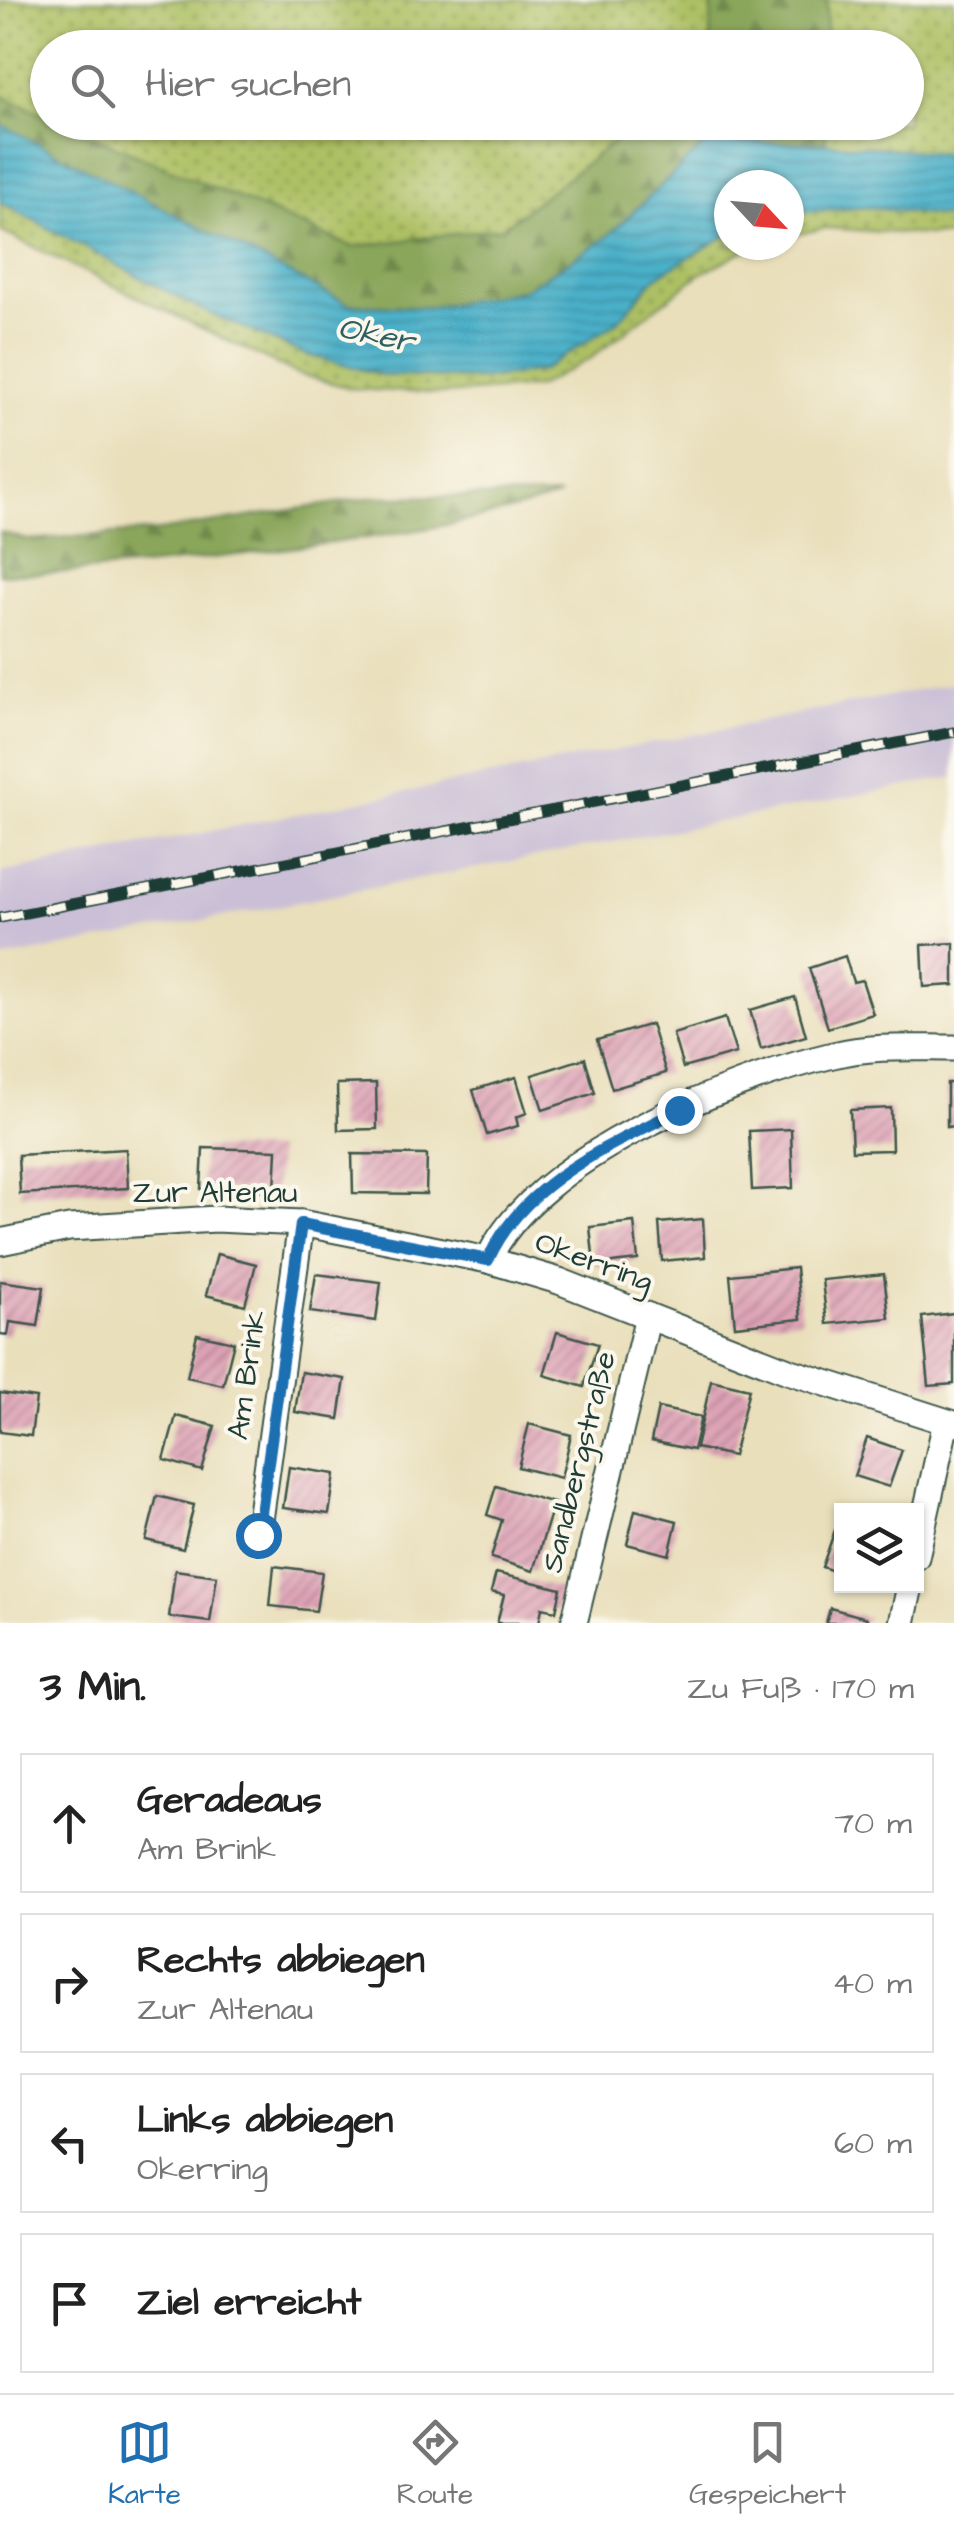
<!DOCTYPE html>
<html lang="de">
<head>
<meta charset="utf-8">
<style>
  :root { --surface:#fff; --page:#f2f2f2; --text:#222; --muted:#767676; --line:#e0e0e0; --accent:#1f6fb2 }
  body { margin:0; font-family:"Architects Daughter",sans-serif; background:var(--page); color:var(--text) }
  .controls { position:absolute; right:30px; bottom:30px; display:grid; overflow:hidden; border-radius:0px; box-shadow:0 2px 8px #0004 }
  .controls button { width:90px; height:90px; display:grid; place-items:center; padding:0; border:0; border-bottom:2px solid var(--line); background:var(--surface); color:var(--text); font:50px sans-serif }
  .compass { position:absolute; left:714px; top:170px; width:90px; height:90px; border-radius:50%; background:var(--surface); box-shadow:0 2px 8px #0004; rotate:116deg }
  .stop { position:absolute; width:30px; height:30px; margin:-22px; border:8px solid #1f6fb2; border-radius:50%; background:#fff }
  .stop.end { background:#1f6fb2; border-color:#fff; box-shadow:0 2px 10px #0008 }
  .list { margin:0; padding:0; list-style:none }
  h2 { display:flex; justify-content:space-between; align-items:center; height:130px; margin:0; padding:0 40px; font-size:42px }
  h2 small { font-size:32px; font-weight:400; color:var(--muted) }
  .list li { display:grid; grid-template-columns:65px 1fr auto; gap:30px; align-items:center; box-sizing:border-box; height:140px; margin:0 20px 20px; padding:0 20px; border:2px solid var(--line); border-radius:0px }
  .list b { display:block; font-size:38px; white-space:nowrap }
  .list p { margin:0; font-size:32px; white-space:nowrap; color:var(--muted) }
  .list em { font-size:32px; font-style:normal; color:var(--muted) }
  .icon { flex:none; width:55px; height:55px; fill:none; stroke:currentColor; stroke-width:2; stroke-linecap:round; stroke-linejoin:round }
  .map { position:relative; flex:none; width:954px; height:1623px; overflow:hidden }
  .search { position:absolute; background:var(--surface); box-shadow:0 2px 8px #0004; left:30px; right:30px; top:30px; height:110px; display:flex; align-items:center; gap:25px; box-sizing:border-box; padding:0 35px; border-radius:55px; color:var(--muted); font-size:38px }
  .sheet { height:770px; background:var(--surface) }
  nav { display:flex; justify-content:space-around; align-items:center; box-sizing:border-box; height:140px; border-top:2px solid var(--line); background:var(--surface); font-size:28px; color:var(--muted) }
  nav a { display:grid; justify-items:center; gap:5px }
  nav .on { color:var(--accent) }
  .map>svg:first-child { display:block }
  .industrial { fill:#cabfd6 }
  .grass { fill:url(#grass-dots); stroke:#667e4c; stroke-width:2.5 }
  .forest { fill:url(#forest-firs); stroke:#547247; stroke-width:2.5 }
  .water { fill:url(#water-rules); stroke:#34767e; stroke-width:2.5 }
  .building { fill:url(#building-hatch) }
  .lines { fill:none; stroke-linecap:round; stroke-linejoin:round }
  .street-casing { stroke:#3d5548; stroke-width:29 }
  .street { stroke:#fff; stroke-width:25 }
  .rail-casing { stroke:#1f3d34; stroke-width:11 }
  .rail { stroke:#fbf7ec; stroke-width:8; stroke-dasharray:22; stroke-linecap:butt }
  .route { stroke:#1f6fb2; stroke-width:12 }
  .labels { text-anchor:middle; dominant-baseline:central; stroke-width:8; stroke-linejoin:round; paint-order:stroke }
  .street-label { font-size:30px; fill:#1f3d34; stroke:#fbf7ec }
  .water-label { font-size:32px; font-style:italic; fill:#2c6061; stroke:#fbf7ec }
</style>
</head>
<body>
<div class="map">
<svg width="954" height="1623" viewBox="0 0 954 1623">
  <defs>
    <pattern id="grass-dots" width="8" height="8" patternUnits="userSpaceOnUse" patternTransform="scale(2.5)"><rect width="8" height="8" fill="#adc064"/><path d="M2 2h.1M6 6h.1" fill="none" stroke="#8c9d53" stroke-width="1.8" stroke-linecap="round"/></pattern>
    <pattern id="forest-firs" width="22" height="20" patternUnits="userSpaceOnUse" patternTransform="scale(2.5)"><rect width="22" height="20" fill="#8aa65a"/><path d="M5 1l3.5 6h-7zM16 11l3.5 6h-7z" fill="#70884b"/></pattern>
    <pattern id="water-rules" width="6" height="5" patternUnits="userSpaceOnUse" patternTransform="scale(2.5)"><rect width="6" height="5" fill="#4ab0c9"/><path d="M0 2.5h6" fill="none" stroke="#3d90a4"/></pattern>
    <pattern id="building-hatch" width="6" height="6" patternUnits="userSpaceOnUse" patternTransform="scale(2.5)"><rect width="6" height="6" fill="#dea2b6"/><path d="M-1 1l2-2M0 6l6-6M5 7l2-2" fill="none" stroke="#b38595"/></pattern>
  </defs>
  <rect width="100%" height="100%" fill="#fbf7ec"/>
  <filter id="ink" filterUnits="userSpaceOnUse"><feTurbulence type="fractalNoise" baseFrequency=".01" numOctaves="2"/><feDisplacementMap in="SourceGraphic" scale="20" xChannelSelector="R" yChannelSelector="G"/><feConvolveMatrix kernelMatrix="1 2 1 2 8 2 1 2 1" color-interpolation-filters="sRGB"/></filter>
  <filter id="wash" filterUnits="userSpaceOnUse"><feTurbulence type="fractalNoise" baseFrequency=".0048" numOctaves="4" result="noise"/><feDisplacementMap in="SourceGraphic" scale="40" xChannelSelector="R" yChannelSelector="G"/><feGaussianBlur stdDeviation="2.25" result="paint"/><feColorMatrix in="noise" values="0 0 0 0 0 0 0 0 0 0 0 0 0 0 0 0 0 1.4 0 .05"/><feComposite in="paint" operator="in"/></filter>
  <g filter="url(#wash)">
    <rect width="100%" height="100%" fill="#e9dfbb"/>
    <!-- industrial -->
    <path class="industrial" d="M954 683V777L0 959V873Z"/>
    <!-- grass -->
    <g class="grass">
      <path d="M0 0H712L710 47 48 48 47 116 0 95Z"/>
      <path d="M827 0H954V154L825 143V123L906 122V48L826 47Z"/>
      <path d="M62 123H708L707 142 624 134 502 228 352 247Z"/>
      <path d="M0 202 202 310 307 355 383 375 484 379 617 322 657 276 723 236 729 234V245H754L700 274 591 358 537 387 445 394 355 389 297 374 0 231Z"/>
      <path d="M868 207 954 218V237L825 228 789 236V213Z"/>
    </g>
    <!-- forest -->
    <g class="forest">
      <path d="M712 0H827L826 47H710Z"/>
      <path d="M0 95 47 116 48 122 62 123 352 247 502 228 624 134 706 142 708 123 825 122V143L707 142 606 238 523 290 429 308 348 304 0 124Z"/>
      <path d="M560 496C469 526 376 537 282 549 187 561 95 574 0 574V532L27 540 159 531 375 497Z"/>
    </g>
    <!-- water -->
    <path class="water" d="M0 124 348 304 429 308 523 290 606 238 707 142 825 143 954 154V218L868 207 789 213V185H729V234L657 276 617 322 541 371 484 379 383 375 307 355 202 310 0 202Z"/>
    <g id="blocks">
      <!-- building -->
      <g class="building">
        <path d="M954 943V985L924 987 922 945Z"/>
        <path d="M845 956 853 982 862 980 873 1014 828 1028 809 968Z"/>
        <path d="M795 997 806 1036 761 1049 750 1010Z"/>
        <path d="M725 1018 736 1053 683 1068 673 1034Z"/>
        <path d="M651 1024 666 1073 612 1089 597 1040Z"/>
        <path d="M585 1058 595 1093 543 1110 532 1075Z"/>
        <path d="M516 1077 527 1113 516 1117 518 1126 487 1135 473 1090Z"/>
        <path d="M376 1083 377 1129 338 1130 337 1084Z"/>
        <path d="M947 1083H954V1126L947 1127Z"/>
        <path d="M891 1108 892 1150 852 1151 850 1110Z"/>
        <path d="M791 1129 793 1188 752 1190 749 1131Z"/>
        <path d="M203 1148 277 1150 275 1191 201 1189Z"/>
        <path d="M126 1149 128 1188 20 1194 18 1155Z"/>
        <path d="M352 1154 427 1155 426 1194 353 1193Z"/>
        <path d="M703 1219 705 1257 662 1261 659 1223Z"/>
        <path d="M634 1222 638 1260 594 1265 590 1227Z"/>
        <path d="M217 1254 256 1264 245 1305 206 1295Z"/>
        <path d="M796 1268 801 1319 735 1326 730 1275Z"/>
        <path d="M316 1274 381 1282 376 1321 310 1312Z"/>
        <path d="M884 1274 889 1318 827 1324 822 1280Z"/>
        <path d="M0 1281 44 1287 38 1326 10 1322 8 1335 0 1334Z"/>
        <path d="M954 1313V1384L929 1386 922 1317Z"/>
        <path d="M557 1332 598 1344 584 1387 544 1375Z"/>
        <path d="M197 1334 234 1342 223 1385 187 1377Z"/>
        <path d="M301 1372 345 1379 339 1419 295 1412Z"/>
        <path d="M711 1380 749 1389 733 1456 696 1448Z"/>
        <path d="M0 1393 36 1398 31 1436 0 1432Z"/>
        <path d="M658 1408 701 1417 693 1450 651 1441Z"/>
        <path d="M176 1416 215 1426 202 1471 164 1460Z"/>
        <path d="M529 1424 571 1435 561 1478 518 1467Z"/>
        <path d="M867 1438 902 1450 889 1487 854 1476Z"/>
        <path d="M289 1467 335 1474 329 1514 283 1508Z"/>
        <path d="M496 1486 554 1503 533 1571 491 1558 502 1520 487 1515Z"/>
        <path d="M157 1496 194 1505 183 1549 146 1540Z"/>
        <path d="M635 1510 677 1521 669 1555 627 1544Z"/>
        <path d="M835 1530 842 1532V1574L822 1567Z"/>
        <path d="M274 1566 322 1572 316 1611 270 1606Z"/>
        <path d="M175 1570 217 1576 210 1622 169 1617Z"/>
        <path d="M496 1573 561 1589 556 1611 542 1608 539 1623H497L504 1595 491 1592Z"/>
        <path d="M830 1608 867 1618 865 1623H826Z"/>
      </g>
    </g>
  </g>
  <g filter="url(#ink)">
    <use href="#blocks" fill-opacity="0" stroke="#3d5548" stroke-width="2.5"/>
    <g class="lines">
      <!-- street casing -->
      <g class="street-casing">
        <g id="street">
          <path d="M0 1242 69 1228 216 1219 301 1223 488 1260 559 1281 788 1371 954 1424"/>
          <path d="M488 1260C535 1157 728 1080 833 1055 872 1045 914 1048 954 1048"/>
          <path d="M258 1535 301 1223"/>
          <path d="M916 1557 946 1422"/>
          <path d="M574 1623 648 1316"/>
          <path d="M902 1623 910 1586"/>
        </g>
      </g>
      <!-- street -->
      <use href="#street" class="street"/>
      <!-- rail casing -->
      <g class="rail-casing">
        <path id="rail" d="M0 918 954 732"/>
      </g>
      <!-- rail -->
      <use href="#rail" class="rail"/>
    </g>
  </g>
  <g class="lines" filter="url(#ink)">
    <!-- route -->
    <path class="route" d="M258 1535 301 1224 488 1260C523 1182 607 1147 679 1110"/>
  </g>
  <g class="labels">
    <!-- street labels -->
    <g class="street-label">
      <text x="215" y="1193">Zur Altenau</text>
      <text transform="translate(594 1262) rotate(20)">Okerring</text>
      <text transform="translate(247 1375) rotate(-82)">Am Brink</text>
      <text transform="translate(579 1462) rotate(-76)">Sandbergstraße</text>
    </g>
    <!-- water labels -->
    <g class="water-label">
      <text transform="translate(376 335) rotate(11)">Oker</text>
    </g>
  </g>
</svg>
<div class="controls">
<button><svg class="icon" aria-label="layers" viewBox="0 0 24 24"><path d="M12 4l9 5-9 5-9-5zM3 14l9 5 9-5"/></svg></button>
</div>
<svg class="compass" viewBox="-18 -18 36 36"><path d="M0-13l5 13h-10z" fill="#e53935"/><path d="M0 13l5-13h-10z" fill="#767676"/></svg>
<div class="stop" style="left:258px;top:1535px"></div>
<div class="stop end" style="left:679px;top:1110px"></div>
<div class="search"><svg class="icon" aria-label="search" viewBox="0 0 24 24"><circle cx="10" cy="10" r="6"/><path d="M15 15l6 6"/></svg>Hier suchen</div>
</div>
<section class="sheet">
<h2>3 Min.<small>Zu Fuß · 170 m</small></h2>
<ul class="list">
<li><svg class="icon" aria-label="ahead" viewBox="0 0 24 24"><path d="M12 20V5M6 11l6-6 6 6"/></svg><div><b>Geradeaus</b><p>Am Brink</p></div><em>70 m</em></li>
<li><svg class="icon" aria-label="right" viewBox="0 0 24 24"><path d="M7 20v-9h11M14 6l5 5-5 5"/></svg><div><b>Rechts abbiegen</b><p>Zur Altenau</p></div><em>40 m</em></li>
<li><svg class="icon" aria-label="left" viewBox="0 0 24 24"><path d="M17 20v-9H6M10 6l-5 5 5 5"/></svg><div><b>Links abbiegen</b><p>Okerring</p></div><em>60 m</em></li>
<li><svg class="icon" aria-label="arrive" viewBox="0 0 24 24"><path d="M6 21V4h12l-3 4 3 4H6"/></svg><div><b>Ziel erreicht</b></div></li>
</ul>
</section>
<nav>
<a class="on"><svg class="icon" aria-label="map" viewBox="0 0 24 24"><path d="M3 6l6-2 6 2 6-2v14l-6 2-6-2-6 2zM9 4v14M15 6v14"/></svg>Karte</a>
<a><svg class="icon" aria-label="directions" viewBox="0 0 24 24"><path d="M12 3l9 9-9 9-9-9zM9 14v-3h6M13 9l2 2-2 2"/></svg>Route</a>
<a><svg class="icon" aria-label="saved" viewBox="0 0 24 24"><path d="M7 4h10v16l-5-4-5 4z"/></svg>Gespeichert</a>
</nav>
</body>
</html>
